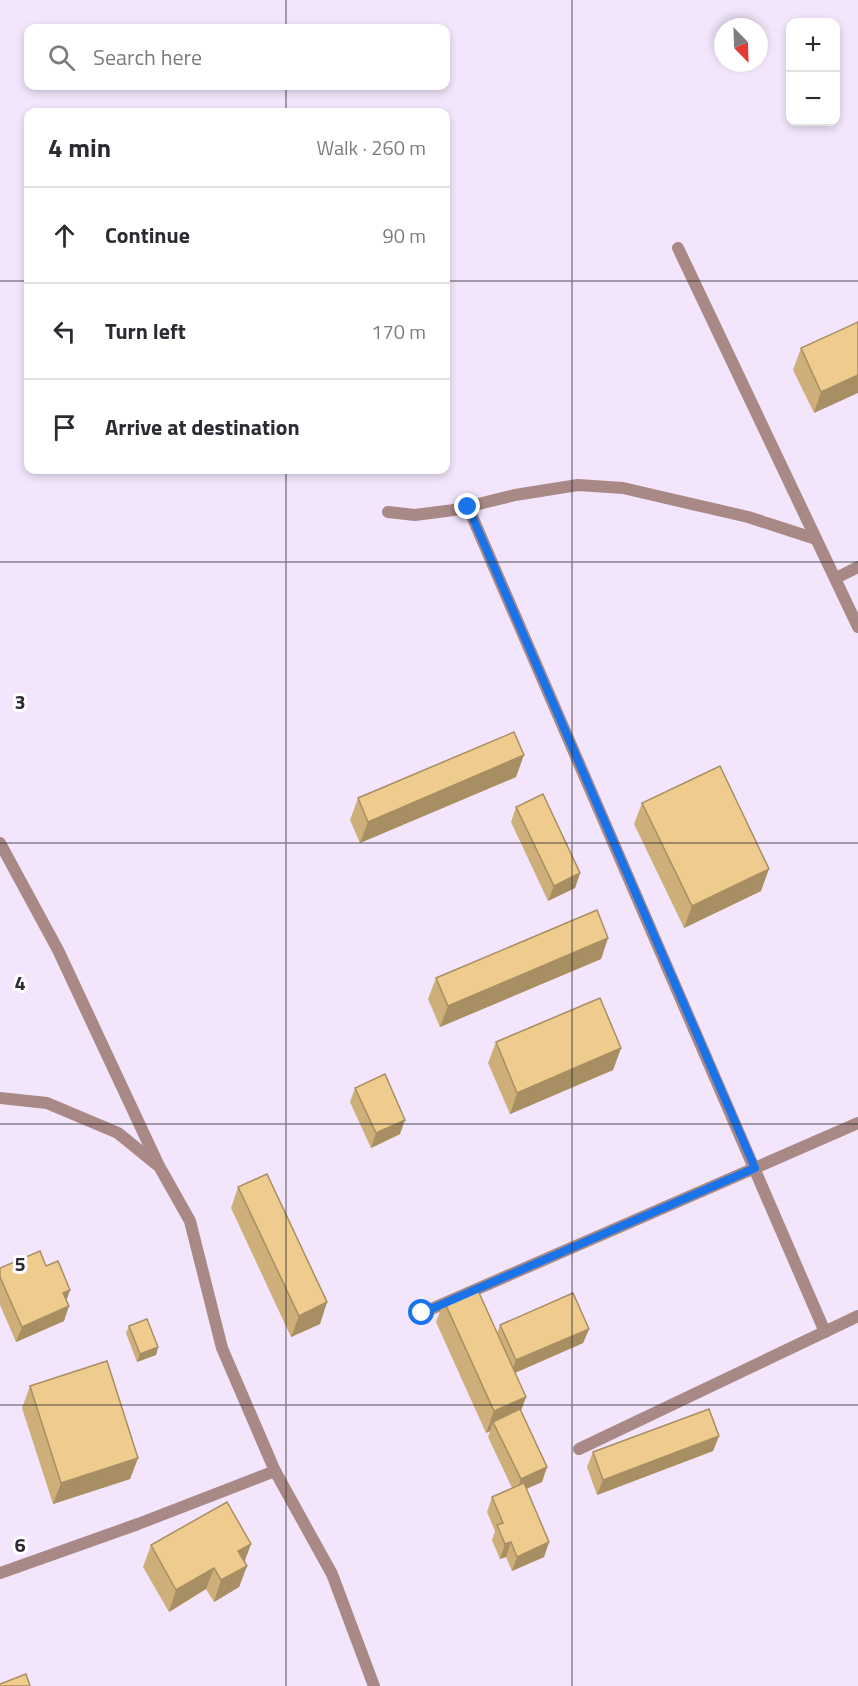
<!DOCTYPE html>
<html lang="en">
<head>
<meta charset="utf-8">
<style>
  :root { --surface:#fff; --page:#f7f7f7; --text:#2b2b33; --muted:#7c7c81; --line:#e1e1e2 }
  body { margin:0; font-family:"Titillium Web",sans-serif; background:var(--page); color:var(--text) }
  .controls { position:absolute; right:18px; top:18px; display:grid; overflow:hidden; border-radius:12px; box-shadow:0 3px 9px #0003 }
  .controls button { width:54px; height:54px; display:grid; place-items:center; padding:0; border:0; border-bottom:2px solid var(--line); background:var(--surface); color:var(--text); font:30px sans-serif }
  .compass { position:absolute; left:714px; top:18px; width:54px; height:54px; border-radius:50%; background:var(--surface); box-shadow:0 3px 9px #0003; rotate:157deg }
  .stop { position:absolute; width:18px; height:18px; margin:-14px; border:4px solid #1a73e8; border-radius:50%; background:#fff }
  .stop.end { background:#1a73e8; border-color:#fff; box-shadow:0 2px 6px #0008 }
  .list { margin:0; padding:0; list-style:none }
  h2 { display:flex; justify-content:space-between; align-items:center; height:78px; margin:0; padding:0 24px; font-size:26px }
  h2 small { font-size:20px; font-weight:400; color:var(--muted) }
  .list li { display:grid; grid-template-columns:39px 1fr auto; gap:18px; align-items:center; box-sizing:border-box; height:96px; padding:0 24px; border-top:2px solid var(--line) }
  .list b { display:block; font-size:22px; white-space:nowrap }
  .list em { font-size:20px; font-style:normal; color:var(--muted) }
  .icon { flex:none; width:33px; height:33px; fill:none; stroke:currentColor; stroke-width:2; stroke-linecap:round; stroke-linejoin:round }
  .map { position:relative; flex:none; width:858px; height:1686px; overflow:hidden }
  .search { position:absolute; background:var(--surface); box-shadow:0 3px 9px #0003; left:24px; top:24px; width:426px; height:66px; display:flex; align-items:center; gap:15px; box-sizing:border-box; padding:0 21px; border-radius:12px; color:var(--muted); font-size:22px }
  .panel { position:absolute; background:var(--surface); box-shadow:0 3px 9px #0003; left:24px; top:108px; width:426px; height:366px; border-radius:12px }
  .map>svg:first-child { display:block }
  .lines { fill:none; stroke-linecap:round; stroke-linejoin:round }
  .minor { stroke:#a98985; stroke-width:12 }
  .wall { fill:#ceaf7a }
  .shaded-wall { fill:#a88e63 }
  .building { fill:#f0cb8e; stroke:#a88e63; stroke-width:1.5 }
  .route { stroke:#1a73e8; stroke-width:8 }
  .grid { fill:none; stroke:#302b33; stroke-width:1.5; stroke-opacity:0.55 }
  .grid-label { font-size:20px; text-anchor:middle; font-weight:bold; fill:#302b33; stroke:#fff; stroke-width:6; stroke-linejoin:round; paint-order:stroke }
</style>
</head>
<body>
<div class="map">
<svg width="858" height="1686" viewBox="0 0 858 1686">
  <rect width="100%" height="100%" fill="#f3e6fc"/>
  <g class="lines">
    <!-- minor -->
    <g class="minor">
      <path d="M678 248 858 627"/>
      <path d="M468 507 825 1332"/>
      <path d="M388 512 415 515 454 510 515 495 578 485 623 488 748 517 816 539"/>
      <path d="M836 578 858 567"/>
      <path d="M0 843 58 950 159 1166 190 1221 222 1348 275 1471 332 1574 374 1686"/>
      <path d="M0 1098 47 1103 118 1133 156 1164"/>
      <path d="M422 1313 858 1123"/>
      <path d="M579 1449 858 1316"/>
      <path d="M0 1573 138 1524 275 1471"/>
    </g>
  </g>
  <!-- wall -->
  <g class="wall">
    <path d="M858 322 814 413 793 370 801 348Z"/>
    <path d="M516 777 360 843 350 820 358 798Z"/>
    <path d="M642 803 761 891 684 928 634 824Z"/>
    <path d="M516 807 580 873 575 888 548 901 511 822Z"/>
    <path d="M608 938 601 959 440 1027 428 999 436 978Z"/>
    <path d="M496 1042 621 1048 613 1070 510 1114 488 1063Z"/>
    <path d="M355 1088 400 1134 371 1148 350 1102Z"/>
    <path d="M238 1187 327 1302 320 1324 291 1337 231 1208Z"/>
    <path d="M46 1266 66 1300 64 1321 16 1342 0 1305V1268Z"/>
    <path d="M444 1301 497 1333 500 1325 589 1329 583 1343 515 1373 526 1397 521 1411 547 1467 542 1482 526 1489 549 1542 544 1557 512 1571 506 1557 500 1559 492 1540 495 1531 487 1512 492 1497 512 1488 488 1437 490 1431 486 1433 436 1322Z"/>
    <path d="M129 1326 158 1347 156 1355 137 1362 126 1333Z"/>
    <path d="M30 1386 138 1458 130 1479 53 1504 22 1408Z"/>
    <path d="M719 1436 713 1451 597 1495 587 1467 593 1452Z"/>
    <path d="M151 1545 245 1562 247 1566 239 1587 214 1602 206 1589 169 1612 143 1567Z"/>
  </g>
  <!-- shaded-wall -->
  <g class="shaded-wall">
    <path d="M858 375V393L814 413 821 392Z"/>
    <path d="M524 755 516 777 360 843 368 822Z"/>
    <path d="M769 869 761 891 684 928 692 906Z"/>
    <path d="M580 873 575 888 548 901 554 886Z"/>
    <path d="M608 938 601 959 440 1027 448 1006Z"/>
    <path d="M621 1048 613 1070 510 1114 517 1093Z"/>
    <path d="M405 1120 400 1134 371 1148 376 1133Z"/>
    <path d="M70 1290 65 1305 63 1293Z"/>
    <path d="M327 1302 320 1324 291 1337 299 1316Z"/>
    <path d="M69 1306 64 1321 16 1342 22 1327Z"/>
    <path d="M589 1329 583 1343 510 1375 516 1360Z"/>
    <path d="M158 1347 156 1355 137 1362 140 1354Z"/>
    <path d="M526 1397 518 1418 493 1422 490 1431 486 1433 494 1411Z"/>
    <path d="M719 1436 713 1451 597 1495 603 1480Z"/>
    <path d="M138 1458 130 1479 53 1504 61 1483Z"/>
    <path d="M547 1467 542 1482 515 1494 521 1479Z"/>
    <path d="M511 1542 506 1557 500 1559 505 1544Z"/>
    <path d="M549 1542 544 1557 512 1571 517 1557Z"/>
    <path d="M251 1544 243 1566 238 1551Z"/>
    <path d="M247 1566 239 1587 214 1602 221 1580Z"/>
    <path d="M214 1568 206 1589 169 1612 176 1590Z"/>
  </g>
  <!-- building -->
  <g class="building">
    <path d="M858 322V375L821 392 801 348Z"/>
    <path d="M514 732 524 755 368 822 358 798Z"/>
    <path d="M720 766 769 869 692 906 642 803Z"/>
    <path d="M543 794 580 873 554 886 516 807Z"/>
    <path d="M597 910 608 938 448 1006 436 978Z"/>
    <path d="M600 998 621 1048 517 1093 496 1042Z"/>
    <path d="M385 1074 405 1120 376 1133 355 1088Z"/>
    <path d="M267 1174 327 1302 299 1316 238 1187Z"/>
    <path d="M40 1251 46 1266 58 1261 70 1290 63 1293 69 1306 22 1327 0 1277V1268Z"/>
    <path d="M476 1286 526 1397 494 1411 444 1301Z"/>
    <path d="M573 1293 589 1329 516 1360 500 1325Z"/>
    <path d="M147 1319 158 1347 140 1354 129 1326Z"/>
    <path d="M107 1361 138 1458 61 1483 30 1386Z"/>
    <path d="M520 1409 547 1467 521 1479 493 1422Z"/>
    <path d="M709 1409 719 1436 603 1480 593 1452Z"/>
    <path d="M524 1483 549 1542 517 1557 511 1542 505 1544 497 1525 503 1523 492 1497Z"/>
    <path d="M227 1502 251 1544 238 1551 247 1566 221 1580 214 1568 176 1590 151 1545Z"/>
    <path d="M26 1674 30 1686H0V1684Z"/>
  </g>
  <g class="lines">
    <!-- route -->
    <path class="route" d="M422 1313 755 1168 468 507"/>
  </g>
  <!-- grid -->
  <path class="grid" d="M286 0V28M572 0V1686M286 86V112M0 281H28M446 281H858M286 470V1686M0 562H858M0 843H858M0 1124H858M0 1405H858"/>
  <g class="grid-label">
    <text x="20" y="709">3</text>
    <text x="20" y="990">4</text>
    <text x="20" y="1271">5</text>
    <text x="20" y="1552">6</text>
  </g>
</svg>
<div class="controls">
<button>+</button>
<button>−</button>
</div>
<svg class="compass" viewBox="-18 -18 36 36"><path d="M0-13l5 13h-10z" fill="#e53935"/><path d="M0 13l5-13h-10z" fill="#7c7c81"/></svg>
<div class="stop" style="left:422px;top:1313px"></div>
<div class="stop end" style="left:468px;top:507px"></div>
<div class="search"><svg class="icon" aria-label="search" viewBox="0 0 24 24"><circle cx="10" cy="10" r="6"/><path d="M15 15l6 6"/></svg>Search here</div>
<section class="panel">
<h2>4 min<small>Walk · 260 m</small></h2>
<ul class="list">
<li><svg class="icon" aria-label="ahead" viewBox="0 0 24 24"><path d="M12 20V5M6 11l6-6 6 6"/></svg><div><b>Continue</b></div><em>90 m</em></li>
<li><svg class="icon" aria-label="left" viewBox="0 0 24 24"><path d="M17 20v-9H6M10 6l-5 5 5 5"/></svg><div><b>Turn left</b></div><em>170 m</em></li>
<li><svg class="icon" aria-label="arrive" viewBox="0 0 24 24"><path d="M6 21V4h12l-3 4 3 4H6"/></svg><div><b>Arrive at destination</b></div></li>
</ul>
</section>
</div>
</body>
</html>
